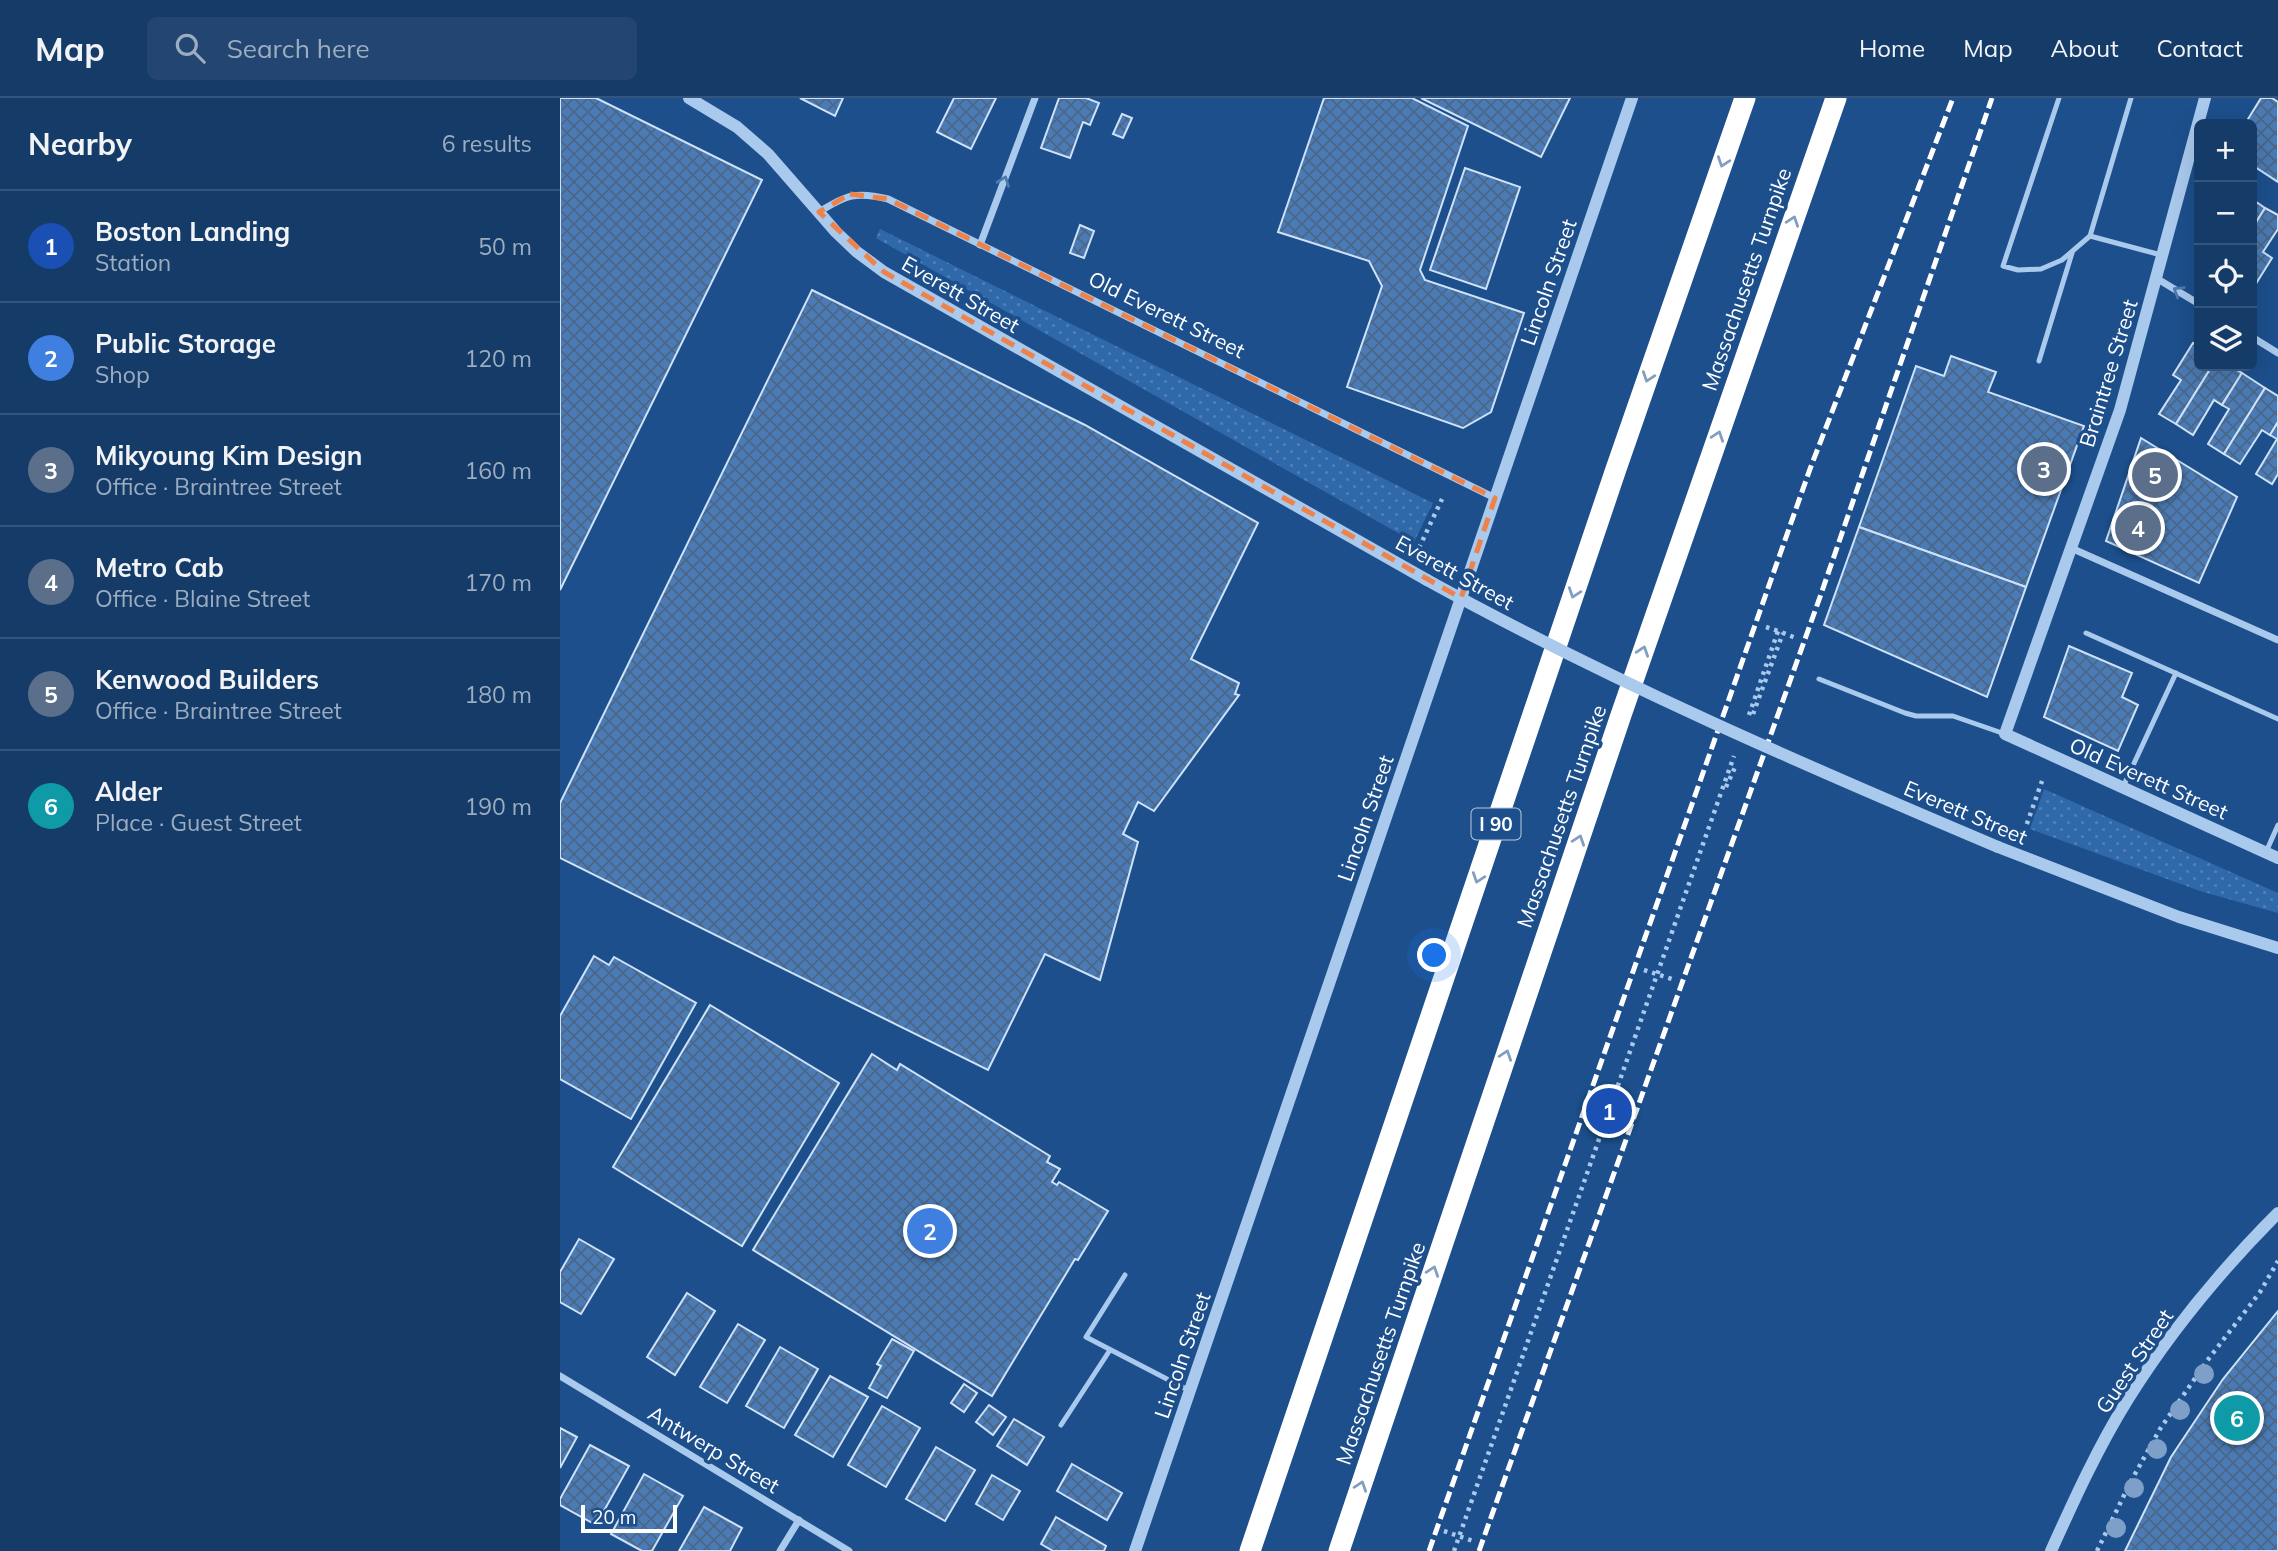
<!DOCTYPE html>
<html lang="en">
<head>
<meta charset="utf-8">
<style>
  :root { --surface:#153b69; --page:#224671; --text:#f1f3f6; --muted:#9dadc0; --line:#34557d; --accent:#95b2f1 }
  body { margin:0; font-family:Mulish,sans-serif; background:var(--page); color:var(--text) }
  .controls { position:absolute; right:21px; top:21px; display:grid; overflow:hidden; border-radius:10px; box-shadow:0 7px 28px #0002 }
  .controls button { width:63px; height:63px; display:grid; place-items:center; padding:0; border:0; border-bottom:2px solid var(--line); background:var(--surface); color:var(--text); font:35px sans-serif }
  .scale { position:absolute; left:21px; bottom:18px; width:96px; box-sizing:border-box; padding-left:7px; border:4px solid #fff; border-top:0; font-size:19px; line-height:24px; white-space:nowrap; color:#fff; -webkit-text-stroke:5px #1c4f8c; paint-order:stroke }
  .you { position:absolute; left:875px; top:858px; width:24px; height:24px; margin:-18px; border:5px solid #fff; border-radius:50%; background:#1a73e8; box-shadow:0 0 0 10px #1a73e833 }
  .badge { display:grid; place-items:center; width:46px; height:46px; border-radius:50%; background:var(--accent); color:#fff; font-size:23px; font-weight:700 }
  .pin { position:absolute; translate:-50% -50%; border:4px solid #fff; box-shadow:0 2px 7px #0006 }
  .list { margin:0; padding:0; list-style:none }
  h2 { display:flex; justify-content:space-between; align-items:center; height:91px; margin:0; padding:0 28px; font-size:30px }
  h2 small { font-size:23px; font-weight:400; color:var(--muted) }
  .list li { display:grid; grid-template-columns:46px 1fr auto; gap:21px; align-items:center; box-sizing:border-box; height:112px; padding:0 28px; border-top:2px solid var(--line) }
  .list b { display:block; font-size:26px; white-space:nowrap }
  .list p { margin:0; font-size:23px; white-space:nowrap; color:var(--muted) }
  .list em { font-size:23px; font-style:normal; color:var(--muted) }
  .icon { flex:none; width:38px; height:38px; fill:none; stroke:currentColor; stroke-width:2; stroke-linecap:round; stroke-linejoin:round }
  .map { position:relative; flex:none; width:1718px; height:1453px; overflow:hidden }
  header { display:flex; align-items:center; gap:42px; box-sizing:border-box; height:98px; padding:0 35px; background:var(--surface); border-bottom:2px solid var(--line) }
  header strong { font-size:33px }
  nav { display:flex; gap:38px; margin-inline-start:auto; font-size:24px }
  .search { width:490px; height:63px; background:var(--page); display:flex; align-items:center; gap:18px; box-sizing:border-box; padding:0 24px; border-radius:10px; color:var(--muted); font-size:26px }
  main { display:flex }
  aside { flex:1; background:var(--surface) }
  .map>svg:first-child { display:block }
  .grass { fill:url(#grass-dots) }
  .building { fill:url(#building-cross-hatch); stroke:#cee2f9; stroke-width:2 }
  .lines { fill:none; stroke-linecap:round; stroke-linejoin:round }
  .path { stroke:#a9c9ed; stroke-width:4.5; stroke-dasharray:3.5 5; stroke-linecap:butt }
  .service { stroke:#a9c9ed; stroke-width:5 }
  .minor { stroke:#a9c9ed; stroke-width:7 }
  .tertiary { stroke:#a9c9ed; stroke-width:12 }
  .motorway { stroke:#fff; stroke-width:21 }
  .rail { stroke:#fff; stroke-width:5; stroke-dasharray:12 5; stroke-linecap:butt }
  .tertiary-bridge { stroke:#a9c9ed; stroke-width:12 }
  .tree { fill:#7ea0c8 }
  .oneway { stroke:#829ec0 }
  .oneway2 { stroke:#4d7aae }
  .marked { fill:none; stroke:#ee8249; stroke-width:5; stroke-dasharray:14 9; stroke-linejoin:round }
  .labels { text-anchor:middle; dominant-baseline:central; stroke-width:7; stroke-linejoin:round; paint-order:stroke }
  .shield { fill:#1c4f8c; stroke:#bbcadc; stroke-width:2 }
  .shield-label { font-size:19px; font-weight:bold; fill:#fff }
  .street-label { font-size:21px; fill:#fff; stroke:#1c4f8c }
</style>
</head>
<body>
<header>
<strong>Map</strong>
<div class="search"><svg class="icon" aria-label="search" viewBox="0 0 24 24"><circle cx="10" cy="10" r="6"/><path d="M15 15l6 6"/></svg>Search here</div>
<nav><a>Home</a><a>Map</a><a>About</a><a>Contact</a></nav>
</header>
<main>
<aside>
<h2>Nearby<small>6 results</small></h2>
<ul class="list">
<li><span class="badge" style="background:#1a4fb4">1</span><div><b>Boston Landing</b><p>Station</p></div><em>50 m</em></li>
<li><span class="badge" style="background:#3f7fe0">2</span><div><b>Public Storage</b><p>Shop</p></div><em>120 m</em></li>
<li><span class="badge" style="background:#5c6f8a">3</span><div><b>Mikyoung Kim Design</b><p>Office · Braintree Street</p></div><em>160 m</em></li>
<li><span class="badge" style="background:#5c6f8a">4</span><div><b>Metro Cab</b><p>Office · Blaine Street</p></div><em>170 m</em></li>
<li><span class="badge" style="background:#5c6f8a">5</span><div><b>Kenwood Builders</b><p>Office · Braintree Street</p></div><em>180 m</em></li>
<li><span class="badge" style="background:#0f9aa8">6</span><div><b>Alder</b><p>Place · Guest Street</p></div><em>190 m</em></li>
</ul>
</aside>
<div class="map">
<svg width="1718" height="1453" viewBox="0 0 1718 1453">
  <defs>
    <pattern id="grass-dots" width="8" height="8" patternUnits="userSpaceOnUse" patternTransform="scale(1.75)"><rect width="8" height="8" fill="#3069aa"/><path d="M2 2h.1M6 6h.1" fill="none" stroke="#4f80b7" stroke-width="1.8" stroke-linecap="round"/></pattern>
    <pattern id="building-cross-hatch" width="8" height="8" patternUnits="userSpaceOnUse" patternTransform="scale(1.75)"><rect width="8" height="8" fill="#4a7bb6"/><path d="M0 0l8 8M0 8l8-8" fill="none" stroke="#4b6686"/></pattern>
  </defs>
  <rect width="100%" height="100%" fill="#1c4f8c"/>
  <!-- grass -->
  <g class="grass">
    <path d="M320 131 873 405 854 444 316 140Z"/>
    <path d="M1484 691 1718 795V815L1640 793 1470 731Z"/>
  </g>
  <!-- building -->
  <g class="building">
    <path d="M0 0H36L202 82 0 492Z"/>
    <path d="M240 0H283L275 18Z"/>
    <path d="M394 0H436L411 51 377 34Z"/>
    <path d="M499 0H526L539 5 530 27 523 24 510 60 481 50Z"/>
    <path d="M764 0H852L908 28 860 172 865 182 964 215 931 314 903 330 787 289 822 188 809 163 718 134Z"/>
    <path d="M861 0H1010L981 59Z"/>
    <path d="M1701 0H1712L1718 4V84L1692 67V26H1685Z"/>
    <path d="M562 16 572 20 563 40 553 36Z"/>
    <path d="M905 70 960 89 926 191 870 172Z"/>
    <path d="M1692 101 1705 110 1692 131Z"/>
    <path d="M1705 110 1718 117V131L1703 154 1712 160 1692 192V131Z"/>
    <path d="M520 127 534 133 524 160 510 155Z"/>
    <path d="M252 192 525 327 698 425 631 561 679 585 675 596 679 597 594 713 578 704 563 736 578 744 540 882 485 856 428 972 0 760V705Z"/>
    <path d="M1633 245 1639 249V268H1652L1616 326 1599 316 1621 282 1613 277Z"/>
    <path d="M1391 258 1436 274 1428 294 1524 328 1466 489 1299 429 1356 268 1384 278Z"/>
    <path d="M1652 268H1670L1682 275 1662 307 1654 302 1633 337 1616 326Z"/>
    <path d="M1682 275 1705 290 1664 356 1648 346 1669 311 1662 307Z"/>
    <path d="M1705 290 1718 298V324L1710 337 1702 332 1680 366 1664 356Z"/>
    <path d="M1718 324V376L1712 386 1696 376 1717 341 1710 337Z"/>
    <path d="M1581 340 1677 399 1639 485 1546 443Z"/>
    <path d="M1299 429 1466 489 1427 599 1264 527Z"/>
    <path d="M1509 548 1572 575 1562 599 1578 607 1558 653 1484 619Z"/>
    <path d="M34 858 49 867 54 859 136 905 71 1021 0 981V918Z"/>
    <path d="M150 907 279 985 182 1148 53 1069Z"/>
    <path d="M312 956 337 972 340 966 490 1058 487 1064 500 1071 492 1084 497 1087 499 1084 548 1113 518 1162 515 1161 432 1298 193 1152Z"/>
    <path d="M19 1141 54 1161 21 1216 0 1204V1174Z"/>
    <path d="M127 1195 155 1213 115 1277 87 1259Z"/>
    <path d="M1718 1213V1453H1565L1611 1359 1663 1281Z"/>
    <path d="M178 1226 205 1242 167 1305 140 1289Z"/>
    <path d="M332 1241 354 1253 327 1300 309 1290 321 1268 317 1266Z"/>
    <path d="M220 1249 258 1271 224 1330 186 1308Z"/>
    <path d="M270 1278 308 1299 273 1359 235 1337Z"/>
    <path d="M404 1286 417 1295 404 1314 391 1305Z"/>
    <path d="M429 1307 446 1319 433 1337 416 1324Z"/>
    <path d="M322 1308 360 1330 326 1389 288 1367Z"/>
    <path d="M454 1321 484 1339 467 1367 437 1348Z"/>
    <path d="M0 1330 17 1339 0 1370Z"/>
    <path d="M30 1347 69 1368 36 1427 0 1407V1401Z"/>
    <path d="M376 1349 415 1372 385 1423 346 1401Z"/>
    <path d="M512 1366 562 1395 547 1422 497 1393Z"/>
    <path d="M84 1376 123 1398 92 1453H82L51 1436Z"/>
    <path d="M432 1377 460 1393 443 1422 416 1406Z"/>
    <path d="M144 1409 182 1430 170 1453H119Z"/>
    <path d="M496 1419 546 1448 544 1453H493L481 1446Z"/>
  </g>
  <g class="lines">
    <!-- path -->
    <g class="path">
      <path d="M859 450 882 401"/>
      <path d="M1206 529 1218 533"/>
      <path d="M1193 616 1223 535"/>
      <path d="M1189 617 1218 533 1236 540"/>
      <path d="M1166 689 1176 667"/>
      <path d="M1464 734 1482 683"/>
      <path d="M1084 872 1115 882"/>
      <path d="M884 1433 916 1444"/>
      <path d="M894 1453 1174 658"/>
      <path d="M1537 1453 1570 1385 1600 1331 1647 1263 1700 1194 1718 1163"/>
    </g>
    <!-- service -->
    <g class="service">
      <path d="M1499 0 1443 168 1458 172 1481 171 1502 162 1530 138 1571 0"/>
      <path d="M1530 138 1601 157"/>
      <path d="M1479 263 1512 155"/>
      <path d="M1526 535 1718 621"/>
      <path d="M1259 581 1345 615 1356 618H1393L1445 636"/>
      <path d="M1563 689 1616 575"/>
      <path d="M1706 754 1718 727"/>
      <path d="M565 1177 526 1239 630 1293"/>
      <path d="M501 1327 550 1252"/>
    </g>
    <!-- minor -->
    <g class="minor">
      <path d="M259 114C286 97 296 93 328 101L935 400"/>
      <path d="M420 147 475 0"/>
      <path d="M1596 180 1639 206"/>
      <path d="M1692 239 1718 255"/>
      <path d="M1511 450 1718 542"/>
      <path d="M0 1278 289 1453"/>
      <path d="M220 1453 239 1422"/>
    </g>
    <!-- tertiary -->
    <g class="tertiary">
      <path d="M129 0 177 29 208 56 276 134 297 154 324 174 867 482"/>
      <path d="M1645 0 1560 312 1445 636 1718 760"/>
      <path d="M1438 749 1619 819 1718 850"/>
      <path d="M575 1453 1072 0"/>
      <path d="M1491 1453C1514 1402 1538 1349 1568 1301 1610 1234 1662 1171 1718 1115"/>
    </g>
    <!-- motorway -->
    <g class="motorway">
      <path d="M690 1453 1056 371 1185 0"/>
      <path d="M779 1453 1061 617 1276 0"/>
    </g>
    <!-- rail -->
    <g class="rail">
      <path d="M869 1453 1250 371 1393 0"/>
      <path d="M919 1453 1260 499 1432 0"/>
    </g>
    <!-- tertiary-bridge -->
    <path class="tertiary-bridge" d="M867 482C1052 584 1244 667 1438 749"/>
  </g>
  <!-- trees -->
  <g class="tree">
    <circle cx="1644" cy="1276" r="10"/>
    <circle cx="1620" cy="1312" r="10"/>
    <circle cx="1597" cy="1351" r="10"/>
    <circle cx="1574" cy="1390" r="10"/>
    <circle cx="1556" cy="1430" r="10"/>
  </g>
  <!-- one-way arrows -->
  <defs><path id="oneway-chevron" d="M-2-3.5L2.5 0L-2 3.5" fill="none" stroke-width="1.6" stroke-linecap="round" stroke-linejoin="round" transform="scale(1.75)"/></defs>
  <g class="oneway">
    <use href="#oneway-chevron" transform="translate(1163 64) rotate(109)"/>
    <use href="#oneway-chevron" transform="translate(1233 123) rotate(-71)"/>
    <use href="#oneway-chevron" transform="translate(1088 279) rotate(109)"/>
    <use href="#oneway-chevron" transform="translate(1158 338) rotate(-71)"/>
    <use href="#oneway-chevron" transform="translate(1014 495) rotate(109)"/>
    <use href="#oneway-chevron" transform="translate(1083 553) rotate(-71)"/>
    <use href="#oneway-chevron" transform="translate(1019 742) rotate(-71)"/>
    <use href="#oneway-chevron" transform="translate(918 780) rotate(109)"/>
    <use href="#oneway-chevron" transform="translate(946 957) rotate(-71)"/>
    <use href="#oneway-chevron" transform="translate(873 1173) rotate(-71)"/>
    <use href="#oneway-chevron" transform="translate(801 1388) rotate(-71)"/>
  </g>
  <g class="oneway2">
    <use href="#oneway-chevron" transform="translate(444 83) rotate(-70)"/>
    <use href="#oneway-chevron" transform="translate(1618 193) rotate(-148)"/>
  </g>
  <!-- marked area -->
  <path class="marked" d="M290 96 328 101 935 400 901 500 324 174 259 114Z"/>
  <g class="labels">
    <!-- shield labels -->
    <rect class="shield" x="911.5" y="710.5" width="49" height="31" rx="5"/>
    <g class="shield-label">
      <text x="936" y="726">I 90</text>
    </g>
    <!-- street labels -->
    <g class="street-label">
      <text transform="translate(1186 181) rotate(-71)">Massachusetts Turnpike</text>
      <text transform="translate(988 184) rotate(-71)">Lincoln Street</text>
      <text transform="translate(401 196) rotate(30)">Everett Street</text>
      <text transform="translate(607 216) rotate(26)">Old Everett Street</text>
      <text transform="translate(1548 275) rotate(-73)">Braintree Street</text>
      <text transform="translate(895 474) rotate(29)">Everett Street</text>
      <text transform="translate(1589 680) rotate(24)">Old Everett Street</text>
      <text transform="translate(1406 714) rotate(23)">Everett Street</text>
      <text transform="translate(1001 718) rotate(-71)">Massachusetts Turnpike</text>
      <text transform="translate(805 720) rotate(-71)">Lincoln Street</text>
      <text transform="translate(820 1255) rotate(-71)">Massachusetts Turnpike</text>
      <text transform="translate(622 1257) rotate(-71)">Lincoln Street</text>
      <text transform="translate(1574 1263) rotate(-56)">Guest Street</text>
      <text transform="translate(154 1351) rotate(31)">Antwerp Street</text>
    </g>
  </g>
</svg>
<div class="controls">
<button>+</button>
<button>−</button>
<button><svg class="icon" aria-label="locate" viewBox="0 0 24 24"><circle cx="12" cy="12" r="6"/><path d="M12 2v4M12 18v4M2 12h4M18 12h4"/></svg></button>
<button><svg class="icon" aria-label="layers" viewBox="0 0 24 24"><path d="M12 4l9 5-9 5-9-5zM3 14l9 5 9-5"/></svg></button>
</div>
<div class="scale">20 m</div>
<div class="you"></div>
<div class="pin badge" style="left:1049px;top:1013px;background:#1a4fb4">1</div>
<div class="pin badge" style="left:370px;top:1133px;background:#3f7fe0">2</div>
<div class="pin badge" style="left:1484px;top:371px;background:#5c6f8a">3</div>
<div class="pin badge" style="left:1578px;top:430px;background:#5c6f8a">4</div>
<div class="pin badge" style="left:1595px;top:377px;background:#5c6f8a">5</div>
<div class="pin badge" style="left:1677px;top:1320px;background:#0f9aa8">6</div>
</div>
</main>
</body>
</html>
